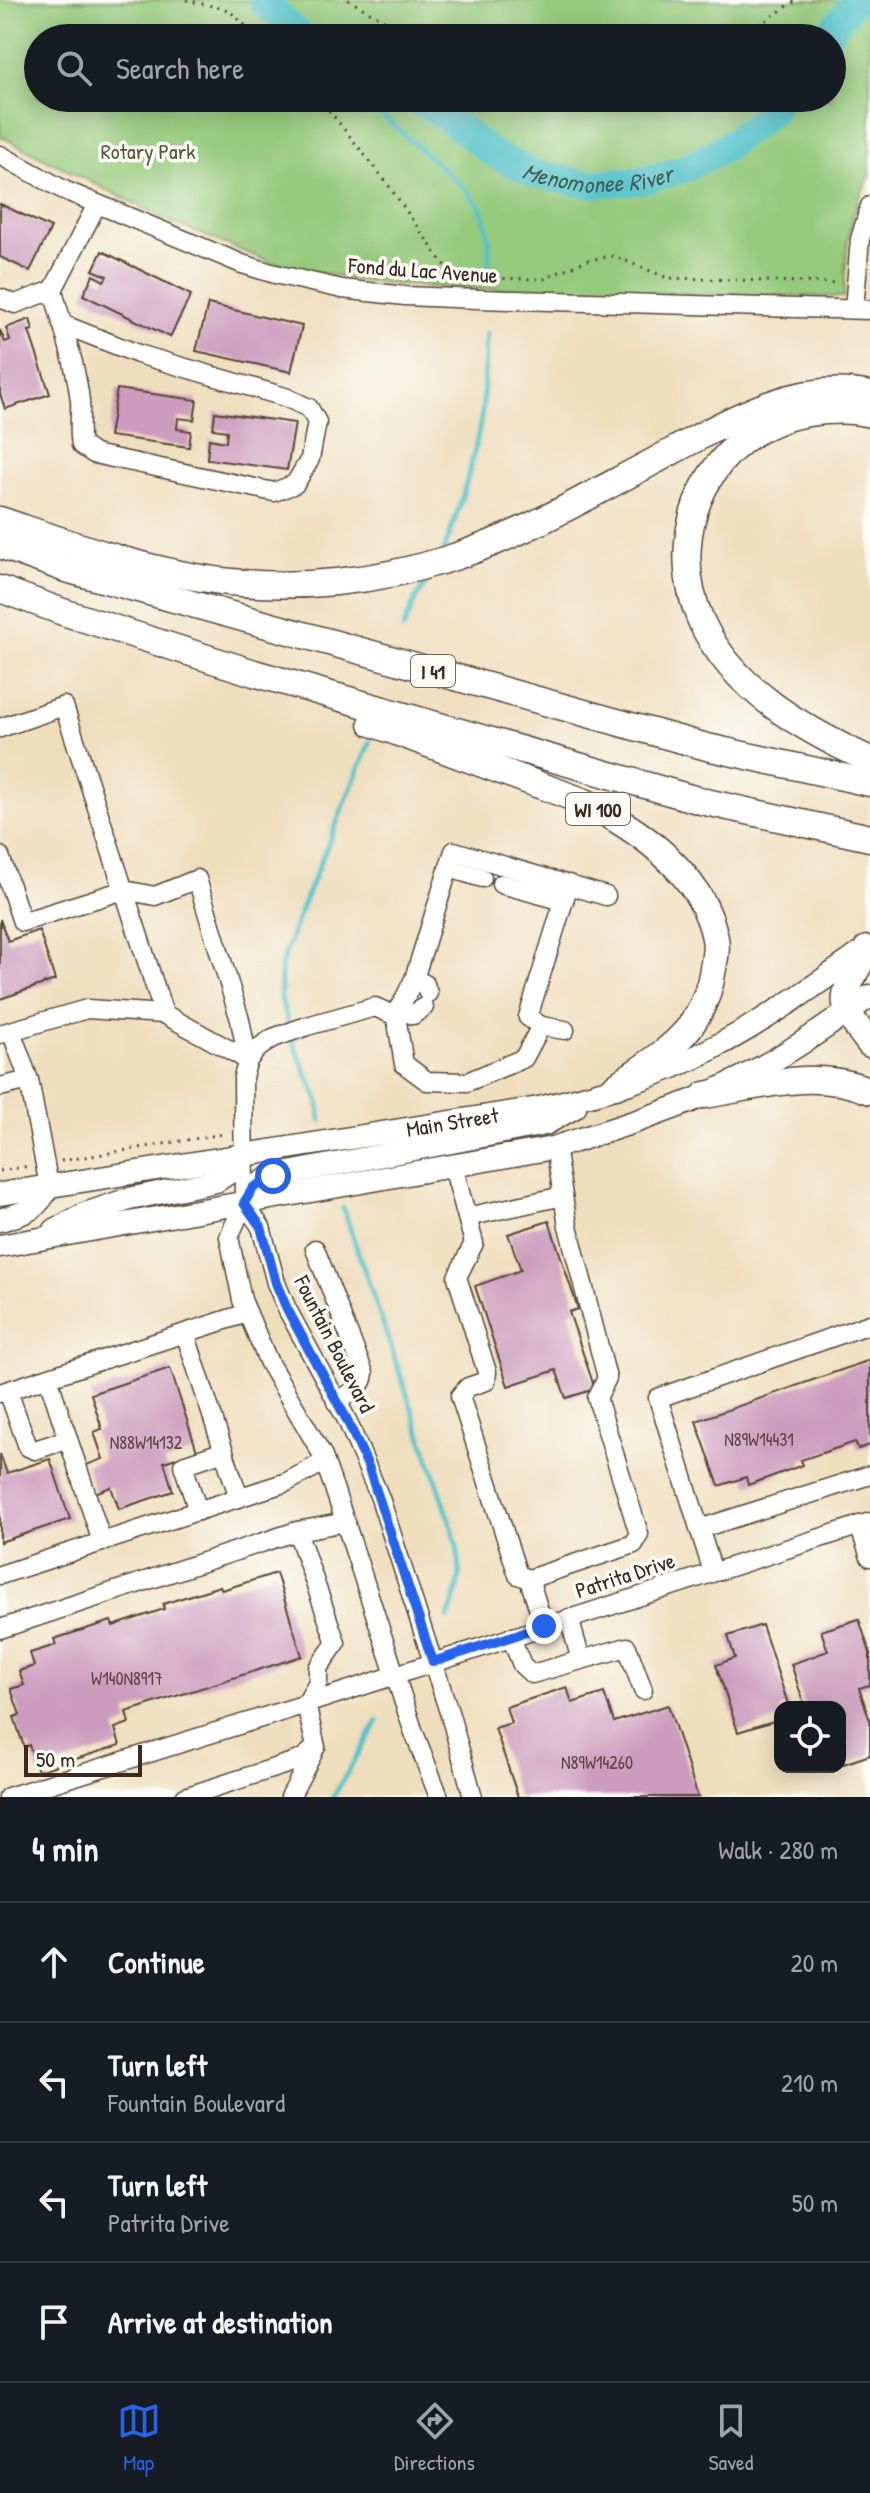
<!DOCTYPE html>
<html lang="en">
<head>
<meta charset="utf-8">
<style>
  :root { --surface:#171b24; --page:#20242c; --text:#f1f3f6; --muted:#9ea1a6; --line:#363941; --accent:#2563eb }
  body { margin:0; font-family:"Patrick Hand",sans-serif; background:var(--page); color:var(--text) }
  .controls { position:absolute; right:24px; bottom:24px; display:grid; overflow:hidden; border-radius:16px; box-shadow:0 4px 20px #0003 }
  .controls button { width:72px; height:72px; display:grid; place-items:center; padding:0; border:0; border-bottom:2px solid var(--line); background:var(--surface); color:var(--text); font:40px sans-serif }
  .scale { position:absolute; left:24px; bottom:20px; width:118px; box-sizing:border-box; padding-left:8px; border:4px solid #3b2a1e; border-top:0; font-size:22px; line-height:28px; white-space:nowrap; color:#3b2a1e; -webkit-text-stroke:6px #fdfcf7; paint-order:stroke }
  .stop { position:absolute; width:24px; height:24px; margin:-18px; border:6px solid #2563eb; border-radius:50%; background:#fff }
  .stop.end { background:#2563eb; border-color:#fff; box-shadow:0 2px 8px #0008 }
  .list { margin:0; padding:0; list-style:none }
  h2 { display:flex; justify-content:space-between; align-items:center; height:104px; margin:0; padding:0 32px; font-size:34px }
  h2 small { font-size:26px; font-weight:400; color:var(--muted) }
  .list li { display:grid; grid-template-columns:52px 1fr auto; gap:24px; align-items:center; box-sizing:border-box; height:120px; padding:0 32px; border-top:2px solid var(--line) }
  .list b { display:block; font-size:30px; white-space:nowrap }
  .list p { margin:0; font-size:26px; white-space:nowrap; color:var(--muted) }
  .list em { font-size:26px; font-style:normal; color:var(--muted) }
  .icon { flex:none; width:44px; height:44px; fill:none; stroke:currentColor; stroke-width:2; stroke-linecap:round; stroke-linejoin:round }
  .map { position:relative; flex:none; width:870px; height:1797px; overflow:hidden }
  .search { position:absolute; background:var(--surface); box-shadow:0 4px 20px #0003; left:24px; right:24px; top:24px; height:88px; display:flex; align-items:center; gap:20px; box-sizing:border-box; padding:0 28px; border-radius:44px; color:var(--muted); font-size:30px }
  .sheet { height:584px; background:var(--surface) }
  nav { display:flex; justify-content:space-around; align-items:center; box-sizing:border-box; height:112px; border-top:2px solid var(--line); background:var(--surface); font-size:22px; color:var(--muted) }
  nav a { display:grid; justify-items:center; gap:4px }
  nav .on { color:var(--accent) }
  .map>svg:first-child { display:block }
  .green { fill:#95c97b; stroke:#687a4c; stroke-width:2; fill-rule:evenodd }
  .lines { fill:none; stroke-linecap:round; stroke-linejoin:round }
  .stream { stroke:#54c2c9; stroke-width:5 }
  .river { stroke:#54c2c9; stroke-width:28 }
  .building { fill:#cc9bbd }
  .minor-casing { stroke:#564536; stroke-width:21 }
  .major-casing { stroke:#564536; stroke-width:25 }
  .highway-casing { stroke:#564536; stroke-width:29 }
  .path { stroke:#564536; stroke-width:3; stroke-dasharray:2 6; stroke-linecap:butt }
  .minor { stroke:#fff; stroke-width:18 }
  .major { stroke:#fff; stroke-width:22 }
  .highway { stroke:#fff; stroke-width:26 }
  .route { stroke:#2563eb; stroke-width:10 }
  .labels { text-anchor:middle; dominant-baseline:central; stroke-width:7; stroke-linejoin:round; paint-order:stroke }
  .number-label { font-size:18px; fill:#5f4646 }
  .shield { fill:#fdfcf7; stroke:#75695f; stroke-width:2 }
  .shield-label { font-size:20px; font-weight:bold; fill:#3b2a1e }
  .park-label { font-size:22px; fill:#565a3a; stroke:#fdfcf7 }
  .street-label { font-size:22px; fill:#3b2a1e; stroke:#fdfcf7 }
  .water-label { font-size:24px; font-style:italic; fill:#445f5a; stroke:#fdfcf7 }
</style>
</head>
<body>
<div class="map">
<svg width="870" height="1797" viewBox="0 0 870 1797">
  <rect width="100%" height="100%" fill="#fdfcf7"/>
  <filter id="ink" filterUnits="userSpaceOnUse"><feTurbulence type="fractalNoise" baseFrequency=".0125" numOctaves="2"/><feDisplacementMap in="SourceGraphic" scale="16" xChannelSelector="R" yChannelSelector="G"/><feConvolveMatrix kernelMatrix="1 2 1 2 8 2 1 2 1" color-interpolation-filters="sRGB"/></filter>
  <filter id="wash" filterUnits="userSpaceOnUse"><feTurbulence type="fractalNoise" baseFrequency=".006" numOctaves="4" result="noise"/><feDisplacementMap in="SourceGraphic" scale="32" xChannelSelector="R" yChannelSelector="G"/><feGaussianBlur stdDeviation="1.8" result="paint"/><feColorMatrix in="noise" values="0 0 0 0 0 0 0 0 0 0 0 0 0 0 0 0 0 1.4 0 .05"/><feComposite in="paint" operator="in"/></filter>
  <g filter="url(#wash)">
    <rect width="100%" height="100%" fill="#efdebd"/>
    <!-- green -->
    <path class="green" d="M0 0H870V177C846 215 846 253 844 297L444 288 356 280 270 262 218 241 167 220 0 136ZM832 38V98H38V38Z"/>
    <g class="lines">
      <!-- stream -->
      <g class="stream">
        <path d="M366 98 375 109 469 192 484 214 489 240V273"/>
        <path d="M444 550C460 507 473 465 481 419 486 391 482 362 487 333"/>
        <path d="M403 629 415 600 432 573"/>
        <path d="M321 1121 318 1099 295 1047 281 999V966L299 914 370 742"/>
        <path d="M343 1208 443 1499C452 1528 464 1557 458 1587 456 1598 451 1608 448 1618"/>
        <path d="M333 1797 378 1721"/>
      </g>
      <!-- river -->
      <g class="river">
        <path d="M262 0 303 38"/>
        <path d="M825 38 856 0"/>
        <path id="s1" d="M411 98 437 111 495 155 535 174 587 184 641 181 681 170 724 148 772 111 779 98"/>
      </g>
    </g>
    <g id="blocks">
      <!-- building -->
      <g class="building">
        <path d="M0 204 51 228 30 271 0 257Z"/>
        <path d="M102 251 191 295 170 337 83 295 93 275 104 281 107 276 93 270Z"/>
        <path d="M208 304 302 326 291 372 196 351Z"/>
        <path d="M30 319 33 330 29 331 50 394 5 409 0 394V330L5 342 10 340 6 328Z"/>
        <path d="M117 389 197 400 194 420 178 418 177 429 191 431 189 447 109 436Z"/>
        <path d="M215 412 295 423 287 470 207 459 209 439 226 442 227 431 213 429Z"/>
        <path d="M0 919 8 941 39 930 55 980 0 999Z"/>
        <path d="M549 1221 578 1309 569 1312 595 1389 566 1398 556 1370 508 1386 475 1286 521 1270 508 1234Z"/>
        <path d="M870 1360V1445L858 1449 855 1442 801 1460 803 1465 748 1485 746 1477 719 1486 696 1421Z"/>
        <path d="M170 1368 197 1451 164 1462 173 1491 119 1509 111 1487 95 1493 86 1465 103 1459 94 1432 102 1429 91 1394Z"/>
        <path d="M0 1454 7 1473 50 1459 70 1519 0 1542Z"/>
        <path d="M276 1573 302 1656 126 1712 129 1723 115 1728 120 1745 38 1771 29 1745 24 1747 14 1717 20 1715 11 1689 24 1685 19 1671 34 1666 30 1653 56 1645 54 1639 111 1621 113 1626 164 1609 163 1604 220 1586 222 1590Z"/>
        <path d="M859 1619 870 1653V1685L859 1688 870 1721V1755L840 1765V1707H805L791 1664 828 1651 821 1631Z"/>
        <path d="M762 1625 789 1707H780V1719L738 1732 716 1665 735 1658 728 1636Z"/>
        <path d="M567 1687 572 1703 604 1693 614 1722 668 1705 698 1797H518L495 1728 511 1723 506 1707Z"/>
      </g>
    </g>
  </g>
  <g filter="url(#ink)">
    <use href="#blocks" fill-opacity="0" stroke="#564536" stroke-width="2"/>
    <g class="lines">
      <!-- minor casing -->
      <g class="minor-casing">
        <g id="minor">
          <path d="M0 155 64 190 242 264 275 274 342 289 405 296 478 299 870 310"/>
          <path d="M0 298 15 304 53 290"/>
          <path d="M854 309 860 239 870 206"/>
          <path d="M62 324 138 354 285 397 309 408 317 422 310 459 295 484 274 492 94 454 81 445C78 430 81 416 80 401 76 364 62 326 53 290L97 204"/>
          <path d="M0 728 64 706 164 1014 248 1060"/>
          <path d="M0 856 22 922 124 890 155 896 197 879 240 1020 248 1060"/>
          <path d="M449 868 482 878"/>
          <path d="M501 884 564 901"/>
          <path d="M414 979 425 984 428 993"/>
          <path d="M398 1009 413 1015 424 1007"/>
          <path d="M396 1016 375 1007 307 1026 273 1038 257 1049 248 1060 243 1077 244 1203 229 1237 242 1300 269 1363 322 1454 334 1488 413 1730 439 1797"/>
          <path d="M541 1026 528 1017 569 884"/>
          <path d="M565 1030 541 1026 524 1058 467 1082 427 1081 404 1064 396 1016 414 979 454 851 606 896"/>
          <path d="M11 1031 29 1080"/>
          <path d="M0 1034 87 1009 164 1014"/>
          <path d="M0 1087 29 1080 49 1186"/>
          <path d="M453 1166 474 1243 457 1277 487 1372 486 1381 468 1387 460 1396 518 1575 529 1579 634 1544 639 1534 597 1398 607 1378 568 1226 555 1147"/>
          <path d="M244 1203 261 1227 276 1283 287 1309 347 1420 380 1498 450 1715 473 1797"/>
          <path d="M467 1217 563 1196"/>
          <path d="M315 1249 364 1373C363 1389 348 1394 336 1402"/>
          <path d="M185 1333 239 1498"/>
          <path d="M48 1378 102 1542"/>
          <path d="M8 1391 28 1447 35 1450 68 1439"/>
          <path d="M0 1393 247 1313"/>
          <path d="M198 1511 183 1465 224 1451"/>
          <path d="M859 1525 870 1557"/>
          <path d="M699 1529 870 1475"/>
          <path d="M713 1572 658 1398 870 1324"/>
          <path d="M0 1575 287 1482 324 1462"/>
          <path d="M529 1579 544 1626"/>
          <path d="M0 1629 297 1531 346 1522"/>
          <path d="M511 1637 522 1665 532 1674 581 1660 569 1618"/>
          <path d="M581 1660 627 1647 643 1690"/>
          <path d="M8 1797 306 1704 870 1522"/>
          <path d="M185 1797 302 1759 316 1747 306 1704 318 1682V1668L336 1643 297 1531"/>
          <path d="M290 1797 313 1753"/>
        </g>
      </g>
      <!-- major casing -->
      <g class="major-casing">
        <g id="major">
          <path id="s2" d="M0 1194 539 1108C598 1094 659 1077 713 1048 767 1020 817 984 868 948"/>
          <path d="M244 1203 253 1188 273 1176 545 1124 575 1107"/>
          <path d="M0 1220C25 1213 37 1210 49 1186"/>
          <path d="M55 1230 85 1214 129 1199 216 1181 233 1170 243 1156"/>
          <path d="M0 1246 553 1148C603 1132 654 1117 703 1096 763 1071 817 1034 870 996"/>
        </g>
      </g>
      <!-- highway casing -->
      <g class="highway-casing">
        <g id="highway">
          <path d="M870 414C851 409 829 410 809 413 709 428 661 534 702 623 734 691 805 730 870 760"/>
          <path d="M0 520C72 544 145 571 221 581 297 590 376 582 448 559 518 537 581 500 645 466 712 431 791 377 870 395"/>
          <path d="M0 545 66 569 707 747 870 783"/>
          <path d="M0 589 63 612 254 673 701 801 870 838"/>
          <path d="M372 723 585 802C640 830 702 873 715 938 717 948 715 958 713 968 710 991 702 1011 688 1029 669 1052 640 1069 616 1086"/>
          <path d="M867 949C842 999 834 998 870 1044"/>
          <path d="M705 1095C760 1086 816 1068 870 1091"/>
        </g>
      </g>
      <!-- path -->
      <g class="path">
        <path d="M186 0 225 9 233 14 259 38"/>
        <path d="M348 0 417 38"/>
        <path d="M739 38 797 0"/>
        <path d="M319 98 384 179 442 262 456 275 472 278 544 279 587 260 613 256 668 278 838 283"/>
        <path d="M61 1161 223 1134"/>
        <path d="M0 1171 30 1166"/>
      </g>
      <!-- minor -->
      <use href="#minor" class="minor"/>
      <!-- major -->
      <use href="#major" class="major"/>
      <!-- highway -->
      <use href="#highway" class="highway"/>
    </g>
  </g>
  <g class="lines" filter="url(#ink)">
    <!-- route -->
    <path class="route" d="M273 1176 253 1188 244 1203 261 1227 276 1283 287 1309 347 1420 368 1466 433 1662 544 1626"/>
  </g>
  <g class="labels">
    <!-- number labels -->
    <g class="number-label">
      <text x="759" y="1439">N89W14431</text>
      <text x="146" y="1442">N88W14132</text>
      <text x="127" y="1678">W140N8917</text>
      <text x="597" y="1762">N89W14260</text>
    </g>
    <!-- shield labels -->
    <g class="shield">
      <rect x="411" y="655" width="44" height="32" rx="6"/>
      <rect x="566" y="793" width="64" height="32" rx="6"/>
    </g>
    <g class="shield-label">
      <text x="433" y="671">I 41</text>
      <text x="598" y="809">WI 100</text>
    </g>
    <!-- park labels -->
    <g class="park-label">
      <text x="148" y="151">Rotary Park</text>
    </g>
    <!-- street labels -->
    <g class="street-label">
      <text transform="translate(423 270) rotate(4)">Fond du Lac Avenue</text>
      <text stroke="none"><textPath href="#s2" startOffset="458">Main Street</textPath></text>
      <text transform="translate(335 1344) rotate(63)">Fountain Boulevard</text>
      <text transform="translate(625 1575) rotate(-18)">Patrita Drive</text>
    </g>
    <!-- water labels -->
    <g class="water-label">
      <text stroke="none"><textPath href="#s1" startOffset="210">Menomonee River</textPath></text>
    </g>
  </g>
</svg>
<div class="controls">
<button><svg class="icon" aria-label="locate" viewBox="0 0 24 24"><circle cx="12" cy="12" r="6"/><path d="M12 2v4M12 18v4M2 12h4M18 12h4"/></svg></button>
</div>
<div class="scale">50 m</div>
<div class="stop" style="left:273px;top:1176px"></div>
<div class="stop end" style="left:544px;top:1626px"></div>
<div class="search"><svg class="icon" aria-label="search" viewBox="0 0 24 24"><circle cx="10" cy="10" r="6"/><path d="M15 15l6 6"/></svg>Search here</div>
</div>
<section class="sheet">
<h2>4 min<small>Walk · 280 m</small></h2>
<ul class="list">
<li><svg class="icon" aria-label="ahead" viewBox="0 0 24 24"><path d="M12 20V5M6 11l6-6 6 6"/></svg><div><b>Continue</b></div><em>20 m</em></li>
<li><svg class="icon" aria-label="left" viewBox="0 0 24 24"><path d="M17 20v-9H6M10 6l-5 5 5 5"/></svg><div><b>Turn left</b><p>Fountain Boulevard</p></div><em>210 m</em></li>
<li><svg class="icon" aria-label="left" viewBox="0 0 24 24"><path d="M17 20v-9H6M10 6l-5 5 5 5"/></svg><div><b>Turn left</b><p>Patrita Drive</p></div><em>50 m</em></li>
<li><svg class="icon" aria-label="arrive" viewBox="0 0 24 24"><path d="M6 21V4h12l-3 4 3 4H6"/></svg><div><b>Arrive at destination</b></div></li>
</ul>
</section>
<nav>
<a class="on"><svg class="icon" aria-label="map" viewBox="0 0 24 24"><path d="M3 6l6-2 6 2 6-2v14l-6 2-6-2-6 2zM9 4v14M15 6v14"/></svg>Map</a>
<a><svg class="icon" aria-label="directions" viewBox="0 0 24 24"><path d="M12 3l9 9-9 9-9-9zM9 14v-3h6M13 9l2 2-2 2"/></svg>Directions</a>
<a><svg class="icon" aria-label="saved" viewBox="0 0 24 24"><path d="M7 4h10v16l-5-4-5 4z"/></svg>Saved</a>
</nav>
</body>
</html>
